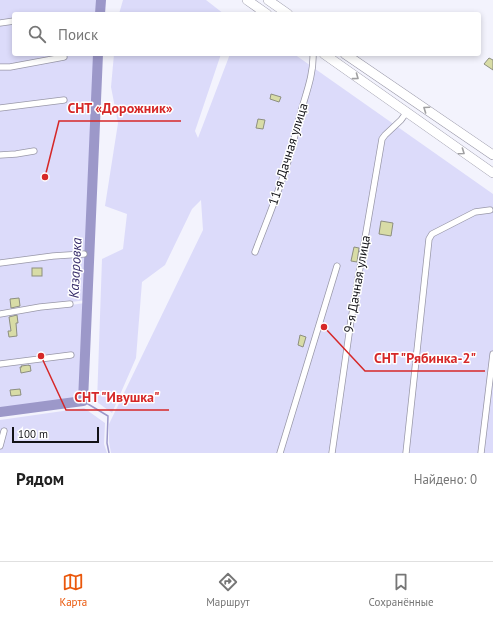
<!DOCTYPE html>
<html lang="ru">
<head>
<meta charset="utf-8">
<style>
  :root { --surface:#fff; --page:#f6f6f6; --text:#222; --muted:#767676; --line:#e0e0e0; --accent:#ea580c }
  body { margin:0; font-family:"PT Sans",sans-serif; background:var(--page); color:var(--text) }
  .scale { position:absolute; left:12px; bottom:10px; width:87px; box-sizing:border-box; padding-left:4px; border:2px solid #121217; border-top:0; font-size:11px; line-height:14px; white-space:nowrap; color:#121217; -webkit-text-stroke:3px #fff; paint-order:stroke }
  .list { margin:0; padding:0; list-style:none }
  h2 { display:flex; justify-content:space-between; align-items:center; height:52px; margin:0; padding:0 16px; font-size:17px }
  h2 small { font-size:13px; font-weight:400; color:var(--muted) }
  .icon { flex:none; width:22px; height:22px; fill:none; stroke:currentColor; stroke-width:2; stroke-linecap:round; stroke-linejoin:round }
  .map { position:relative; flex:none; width:493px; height:453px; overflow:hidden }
  .search { position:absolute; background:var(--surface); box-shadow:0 2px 6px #0003; left:12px; right:12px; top:12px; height:44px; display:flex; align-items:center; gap:10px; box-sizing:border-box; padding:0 14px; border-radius:4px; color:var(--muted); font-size:15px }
  .sheet { height:108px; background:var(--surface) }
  nav { display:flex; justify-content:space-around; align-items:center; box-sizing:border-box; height:56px; border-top:1px solid var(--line); background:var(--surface); font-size:11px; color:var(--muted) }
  nav a { display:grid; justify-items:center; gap:2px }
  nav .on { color:var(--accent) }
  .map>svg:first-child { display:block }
  .green { fill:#dcdbfa }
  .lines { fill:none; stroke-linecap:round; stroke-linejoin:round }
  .stream { stroke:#9c98c9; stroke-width:1.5 }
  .river { stroke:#9c98c9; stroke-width:10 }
  .building { fill:#d8dca6; stroke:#8d8f7f }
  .minor-casing { stroke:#9998a8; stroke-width:7 }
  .trunk-casing { stroke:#9998a8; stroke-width:10 }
  .minor { stroke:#fff; stroke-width:5.5 }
  .trunk { stroke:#fff; stroke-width:9 }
  .oneway { stroke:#a0a0a2 }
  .labels { text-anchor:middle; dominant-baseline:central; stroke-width:3; stroke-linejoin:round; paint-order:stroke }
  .street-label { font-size:13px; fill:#121217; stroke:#fff }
  .water-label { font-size:14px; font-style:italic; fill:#392e6b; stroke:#fff }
  .leader { fill:none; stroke:#d62828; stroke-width:1.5 }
  .callout-dot { fill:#d62828; stroke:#fff; stroke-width:1.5 }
  .callout-label { font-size:14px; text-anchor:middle; font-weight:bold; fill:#d62828; stroke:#fff; stroke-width:3; stroke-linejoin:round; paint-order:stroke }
</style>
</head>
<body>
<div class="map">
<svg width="493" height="453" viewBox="0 0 493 453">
  <rect width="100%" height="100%" fill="#f3f3fd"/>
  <!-- green -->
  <g class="green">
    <path d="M0 0H98V14H14V54H96L86 300 0 312Z"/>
    <path d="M123 0H206L224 14H119Z"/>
    <path d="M114 54H221L195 131 198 138 230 54H294L493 194V453H111L109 442V424L203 230 201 200 192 209 165 265 142 282 136 358 112 413 97 402 102 259 123 249 127 214 105 206 118 123 111 87Z"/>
    <path d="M85 303 81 397 0 408V315Z"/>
    <path d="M84 408 105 423 104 444 107 453H0V420Z"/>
  </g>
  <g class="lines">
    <!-- stream -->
    <path class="stream" d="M83 401 108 416 107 443 109 453"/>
    <!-- river -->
    <g class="river">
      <path d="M100 14 101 0"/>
      <path d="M0 412 83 401 98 54"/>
    </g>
  </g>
  <!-- building -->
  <g class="building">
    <path d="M489 58 493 60V70L484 64Z"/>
    <path d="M271 94 281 97 279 102 270 99Z"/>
    <path d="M258 119 265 120 263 129 256 128Z"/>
    <path d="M381 221 393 223 391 236 379 234Z"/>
    <path d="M354 247 359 248 357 262 351 261Z"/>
    <rect x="32" y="268" width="10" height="8"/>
    <path d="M19 298 20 306 11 308 10 299Z"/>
    <path d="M17 315 18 323H16L17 336 9 337 8 331H11L9 317Z"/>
    <path d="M300 335 306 337 303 347 298 345Z"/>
    <path d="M29 365V366L30 365 31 371 21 373 20 367H22L21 366Z"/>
    <path d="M20 389 21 395 11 396 10 390Z"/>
  </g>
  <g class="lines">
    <!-- minor casing -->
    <g class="minor-casing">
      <g id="minor">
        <path d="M0 23 14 21"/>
        <path d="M0 67H10L64 57"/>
        <path d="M0 108 64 100"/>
        <path d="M0 155 16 154 34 151"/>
        <path d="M255 252C267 220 281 188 290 154 293 143 296 131 299 119 304 98 314 76 313 54"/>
        <path d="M0 263 53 256 84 254"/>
        <path d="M0 314 40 307 70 304"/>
        <path d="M0 364 71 355"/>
        <path d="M0 446 4 431"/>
        <path d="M280 453 337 266"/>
        <path d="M332 453 351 320 382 139 385 135 401 120 406 113"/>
        <path d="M406 453 429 239 432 234 475 212 490 210"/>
        <path d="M481 453 493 354"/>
      </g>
    </g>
    <!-- trunk casing -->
    <g class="trunk-casing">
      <g id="trunk">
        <path d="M247 0 267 14"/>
        <path d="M268 0 288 14"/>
        <path d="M324 54 493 173"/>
        <path d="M345 54 493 155"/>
      </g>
    </g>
    <!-- minor -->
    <use href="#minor" class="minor"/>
    <!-- trunk -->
    <use href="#trunk" class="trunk"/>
  </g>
  <!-- one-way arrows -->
  <defs><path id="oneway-chevron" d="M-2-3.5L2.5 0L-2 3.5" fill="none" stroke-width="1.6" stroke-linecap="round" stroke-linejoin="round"/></defs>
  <g class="oneway">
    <use href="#oneway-chevron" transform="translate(356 77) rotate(36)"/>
    <use href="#oneway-chevron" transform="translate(426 109) rotate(-145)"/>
    <use href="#oneway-chevron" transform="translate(462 152) rotate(35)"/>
  </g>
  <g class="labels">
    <!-- street labels -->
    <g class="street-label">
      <text transform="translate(288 154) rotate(-73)">11-я Дачная улица</text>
      <text transform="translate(357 284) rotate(-80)">9-я Дачная улица</text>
    </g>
    <!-- water labels -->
    <g class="water-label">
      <text transform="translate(75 268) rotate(-87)">Казаровка</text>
    </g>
  </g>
  <!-- callouts -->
  <path class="leader" d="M45 177L59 121H181M324 327L365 371H485M41 356L66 410H169"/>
  <g class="callout-dot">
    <circle cx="45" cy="177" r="4"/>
    <circle cx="324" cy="327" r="4"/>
    <circle cx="41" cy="356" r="4"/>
  </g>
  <g class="callout-label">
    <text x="120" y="113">СНТ «Дорожник»</text>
    <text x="425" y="363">СНТ "Рябинка-2"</text>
    <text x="117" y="402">СНТ "Ивушка"</text>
  </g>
</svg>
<div class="scale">100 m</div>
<div class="search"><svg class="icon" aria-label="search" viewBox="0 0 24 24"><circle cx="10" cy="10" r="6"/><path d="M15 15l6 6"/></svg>Поиск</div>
</div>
<section class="sheet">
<h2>Рядом<small>Найдено: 0</small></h2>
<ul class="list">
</ul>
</section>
<nav>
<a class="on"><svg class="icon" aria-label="map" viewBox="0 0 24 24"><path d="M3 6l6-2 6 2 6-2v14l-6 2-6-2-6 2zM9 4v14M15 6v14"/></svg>Карта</a>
<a><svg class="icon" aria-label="directions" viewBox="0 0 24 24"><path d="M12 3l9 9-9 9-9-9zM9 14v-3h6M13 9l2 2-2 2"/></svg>Маршрут</a>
<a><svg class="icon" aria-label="saved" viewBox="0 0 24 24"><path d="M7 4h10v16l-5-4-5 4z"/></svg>Сохранённые</a>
</nav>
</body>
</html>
